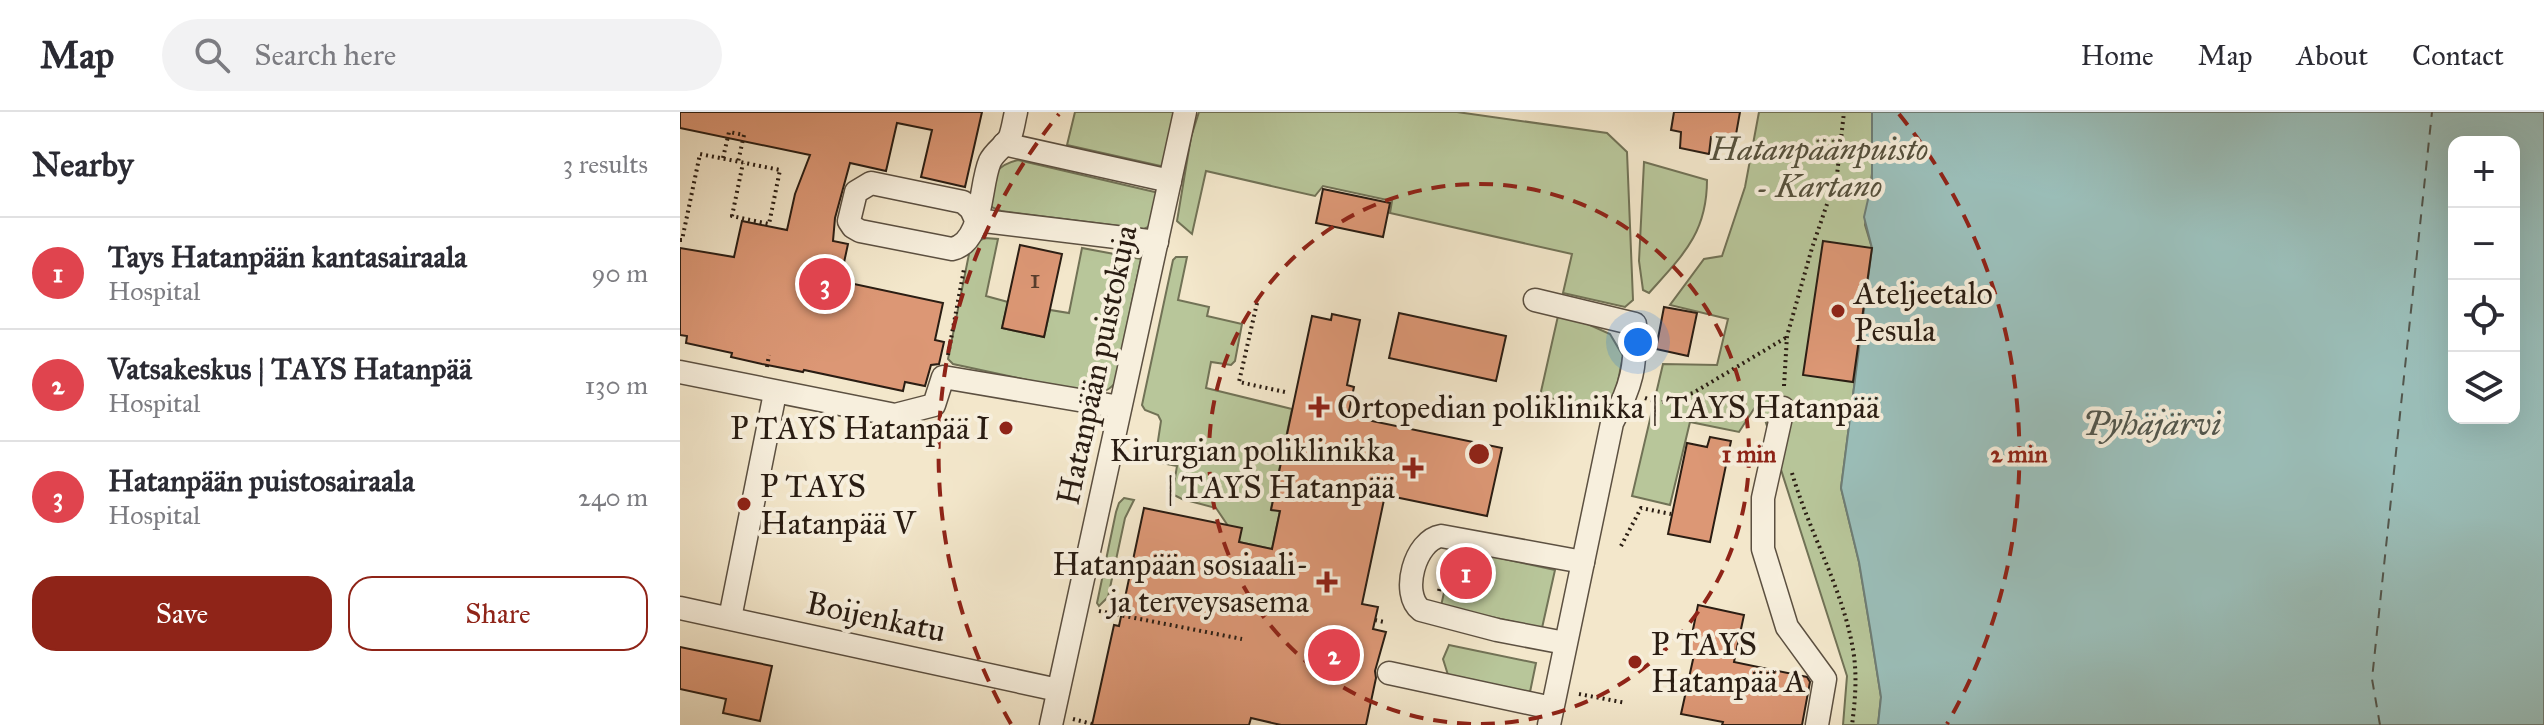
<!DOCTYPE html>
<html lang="en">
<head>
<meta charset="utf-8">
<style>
  :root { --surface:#fff; --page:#f2f2f3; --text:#2b2b33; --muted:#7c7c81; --line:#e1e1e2; --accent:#8f2418 }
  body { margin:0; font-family:"IM FELL Great Primer",serif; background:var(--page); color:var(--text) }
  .controls { position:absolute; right:24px; top:24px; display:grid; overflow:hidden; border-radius:16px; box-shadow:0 8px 32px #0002 }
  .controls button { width:72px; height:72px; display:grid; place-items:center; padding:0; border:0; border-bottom:2px solid var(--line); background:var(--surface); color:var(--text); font:40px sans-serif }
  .you { position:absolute; left:958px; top:230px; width:28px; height:28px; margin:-20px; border:6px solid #fff; border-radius:50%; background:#1a73e8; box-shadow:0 0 0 12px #1a73e833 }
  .badge { display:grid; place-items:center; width:52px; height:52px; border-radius:50%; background:var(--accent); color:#fff; font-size:26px; font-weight:700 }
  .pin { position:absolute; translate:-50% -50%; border:4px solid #fff; box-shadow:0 2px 8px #0006 }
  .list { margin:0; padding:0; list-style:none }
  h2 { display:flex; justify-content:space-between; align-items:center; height:104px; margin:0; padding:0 32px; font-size:34px }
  h2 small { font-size:26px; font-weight:400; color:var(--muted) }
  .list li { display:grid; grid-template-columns:52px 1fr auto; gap:24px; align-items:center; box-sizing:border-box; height:112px; padding:0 32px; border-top:2px solid var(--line) }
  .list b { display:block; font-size:30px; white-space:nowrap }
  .list p { margin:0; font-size:26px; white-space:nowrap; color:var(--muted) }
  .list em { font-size:26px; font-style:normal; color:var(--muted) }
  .actions { display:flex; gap:16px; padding:24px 32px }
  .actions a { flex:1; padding:18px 0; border:2px solid var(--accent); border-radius:24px; text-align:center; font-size:28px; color:var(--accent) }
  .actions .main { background:var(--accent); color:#fff }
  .icon { flex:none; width:44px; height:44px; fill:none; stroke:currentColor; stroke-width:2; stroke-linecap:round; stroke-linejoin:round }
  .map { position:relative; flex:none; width:1864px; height:613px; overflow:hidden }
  header { display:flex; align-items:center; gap:48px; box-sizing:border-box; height:112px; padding:0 40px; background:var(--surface); border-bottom:2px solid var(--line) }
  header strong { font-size:38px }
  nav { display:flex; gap:44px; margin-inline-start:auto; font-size:28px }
  .search { width:560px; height:72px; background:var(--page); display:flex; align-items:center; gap:20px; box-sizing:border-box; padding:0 28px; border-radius:44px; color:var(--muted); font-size:30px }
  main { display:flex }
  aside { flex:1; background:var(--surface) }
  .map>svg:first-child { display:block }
  .green { fill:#b8c69a; stroke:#717256; stroke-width:2 }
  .water { fill:#9bbfba; stroke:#6e7e77; stroke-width:2; fill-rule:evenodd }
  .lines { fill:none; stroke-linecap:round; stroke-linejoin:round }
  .ferry { stroke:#52564d; stroke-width:2; stroke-dasharray:10 8; stroke-linecap:butt }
  .building { fill:#dc9775; stroke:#2a1d13; stroke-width:2 }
  .minor-casing { stroke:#5c5041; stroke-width:25 }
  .path { stroke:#2a1d13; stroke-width:4; stroke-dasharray:2 4; stroke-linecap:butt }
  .minor { stroke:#f7efdd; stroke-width:22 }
  .ring { fill:none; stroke:#8f2418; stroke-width:4; stroke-dasharray:14 10 }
  .poi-dot { fill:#8f2418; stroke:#f7efdd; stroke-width:3 }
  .labels { text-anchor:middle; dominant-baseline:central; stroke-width:8; stroke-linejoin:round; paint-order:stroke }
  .number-label { font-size:28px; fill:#563c2c }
  .park-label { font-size:32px; font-style:italic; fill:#55503c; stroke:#f7efdd }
  .poi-label { font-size:32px; fill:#2a1d13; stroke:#f7efdd; text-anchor:start }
  .street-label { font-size:32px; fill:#2a1d13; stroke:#f7efdd }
  .water-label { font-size:34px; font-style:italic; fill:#52564d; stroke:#f7efdd }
  .centre { fill:#8f2418; stroke:#f7efdd; stroke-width:4 }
  .ring-label { font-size:24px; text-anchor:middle; font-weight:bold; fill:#8f2418; stroke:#f7efdd; stroke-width:8; stroke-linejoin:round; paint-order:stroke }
</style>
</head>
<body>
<header>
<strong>Map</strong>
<div class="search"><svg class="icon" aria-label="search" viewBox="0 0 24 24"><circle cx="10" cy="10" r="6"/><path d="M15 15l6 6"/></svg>Search here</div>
<nav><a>Home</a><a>Map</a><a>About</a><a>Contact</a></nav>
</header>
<main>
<aside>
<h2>Nearby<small>3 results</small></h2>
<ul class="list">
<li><span class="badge" style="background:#e0444e">1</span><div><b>Tays Hatanpään kantasairaala</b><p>Hospital</p></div><em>90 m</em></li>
<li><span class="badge" style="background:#e0444e">2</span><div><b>Vatsakeskus | TAYS Hatanpää</b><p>Hospital</p></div><em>130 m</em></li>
<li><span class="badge" style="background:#e0444e">3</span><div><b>Hatanpään puistosairaala</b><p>Hospital</p></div><em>240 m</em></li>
</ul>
<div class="actions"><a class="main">Save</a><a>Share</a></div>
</aside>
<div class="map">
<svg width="1864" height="613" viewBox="0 0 1864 613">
  <rect width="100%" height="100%" fill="#f3e7cb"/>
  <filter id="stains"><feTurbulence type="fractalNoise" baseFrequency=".0025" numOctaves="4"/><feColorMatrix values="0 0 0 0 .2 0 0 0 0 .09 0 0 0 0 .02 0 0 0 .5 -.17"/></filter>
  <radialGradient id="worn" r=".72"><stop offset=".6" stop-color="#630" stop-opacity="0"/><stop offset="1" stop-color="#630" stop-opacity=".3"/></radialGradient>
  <!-- green -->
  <g class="green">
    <path d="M395 0H498L485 55 387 33Z"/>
    <path d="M519 0H777L927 21 947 40 953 188 945 195 883 181 892 142 710 101 712 89 643 74 635 84 526 59 512 122 497 109 511 25Z"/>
    <path d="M1079 0H1192L1194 47 1185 113 1192 136 1161 376 1179 450 1191 522 1201 585 1198 613H1163L1167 564 1079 289 1059 320 1010 310 990 393 952 384 983 252 1037 253 1048 207 990 193 1024 147 1042 144 1065 75Z"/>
    <path d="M338 48 479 81 470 114 464 117 321 99 309 94C313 69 309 55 338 48Z"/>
    <path d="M964 50 1027 68C1027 121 1003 143 969 181L963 178 959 149Z"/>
    <path d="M305 126 318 127 306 184 328 190 322 216 364 225 370 198 389 201 402 136 461 147 435 271C427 281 419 281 407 281L273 252 268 247 291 132Z"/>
    <path d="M496 145H507L498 188 529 195 527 204 562 212 555 249 551 253 531 250 526 276 612 297 591 397 600 399 592 437 559 430 536 396 502 387 488 380 487 371 494 372 497 354 482 351 476 342 481 309 478 303 465 298 462 293 493 148Z"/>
    <path d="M878 204 903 210 930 222 943 244 932 299 860 284Z"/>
    <path d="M444 386 454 388 445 406 428 485 419 494 417 491 436 400 439 391Z"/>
    <path d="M774 436 875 458 862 516 761 494Z"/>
    <path d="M769 533 856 551 850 580 768 563 763 547Z"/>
  </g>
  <!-- water -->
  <path class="water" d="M1192 0H1864V613H1198L1201 585 1191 522 1179 450 1161 376 1192 136 1184 105 1192 70ZM1774 30H1834V306H1774Z"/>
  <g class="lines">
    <!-- ferry -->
    <path class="ferry" d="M1700 613 1692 567 1752 0"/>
  </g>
  <!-- building -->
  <g class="building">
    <path d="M0 0H302L285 75 241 65 252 18 217 11 206 59 170 51 155 106 153 129 168 132 160 169 263 191 255 228 264 230 259 252 251 253 245 274 225 270 223 279 124 258 123 260 82 252 51 245 52 241 6 231 7 224 0 223V136L54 145 62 109 107 118 115 82 130 43 0 16Z"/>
    <path d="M994 0H1060L1055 28 1031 25 1029 42 1000 36 1001 20 991 18Z"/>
    <path d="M643 77 710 91 703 125 636 111Z"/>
    <path d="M1143 129 1192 136 1173 270 1123 263Z"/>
    <path d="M340 133 382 142 364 225 322 216Z"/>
    <path d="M984 195 1017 201 1008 244 976 237Z"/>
    <path d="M719 201 826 224 816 269 709 246Z"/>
    <path d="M652 202 680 208 667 273 674 275 668 304 822 336 807 404 705 383 682 492 698 495 693 517 706 520 695 559 696 566 686 613H601L571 606 569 613H412L434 513 439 514 464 396 562 416 559 430 592 437 600 399 591 398 632 204 651 208Z"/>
    <path d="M1030 325 1051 329 1030 430 988 422 1007 331 1027 335Z"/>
    <path d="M1018 493 1064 503 1054 550 1127 565 1130 570 1122 613H1042L1043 610 1001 602 1014 543 1008 542Z"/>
    <path d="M0 535 92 554 80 609 43 601 46 587 0 577Z"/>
  </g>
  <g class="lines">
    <!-- minor casing -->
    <g class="minor-casing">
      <g id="minor">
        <path d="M324 32 490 69"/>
        <path d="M296 108 291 97 283 90 191 71 176 80 169 109 173 115 180 119 272 137C304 130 299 74 310 49 315 39 325 34 330 25 333 17 334 8 336 0"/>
        <path d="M296 108 477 130"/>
        <path d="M855 188 955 212C956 255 952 273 932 311L869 613"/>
        <path d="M0 260 215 303 254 293 263 265 440 295"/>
        <path d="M1103 296 1083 386V437L1107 515 1145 567 1137 613"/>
        <path d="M0 496 378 578"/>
        <path d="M50 506 95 281"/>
        <path d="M885 531 817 518 741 498C720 482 735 428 761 424L903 450"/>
        <path d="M709 561 872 596"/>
        <path d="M371 613 505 0"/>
      </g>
    </g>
    <!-- path -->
    <g class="path">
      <path d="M43 46 49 20 64 23 58 50"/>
      <path d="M0 128H2L20 42 100 58 89 112 52 104 63 51"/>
      <path d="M577 191 559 270 605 280"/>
      <path d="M268 243 284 157"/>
      <path d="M87 255 89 243"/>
      <path d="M1104 274 1107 224 1132 136 1157 63 1164 0"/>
      <path d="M965 286 979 291 1013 281 1107 225"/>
      <path d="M1112 361C1130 423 1165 480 1174 544 1177 567 1175 590 1172 613"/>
      <path d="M941 434 961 396 991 402"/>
      <path d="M759 479 767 445"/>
      <path d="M419 499 562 527"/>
      <path d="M695 508 704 510"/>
      <path d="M899 582 946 591"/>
      <path d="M393 607 412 612"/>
    </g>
    <!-- minor -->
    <use href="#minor" class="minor"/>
  </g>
  <!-- distance rings -->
  <g class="ring">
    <circle cx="799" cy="342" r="270"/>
    <path d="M331 612A540 540 0 0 1 379 2M1219 2A540 540 0 0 1 1267 612"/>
  </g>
  <!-- markers -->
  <g class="poi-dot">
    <circle cx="1158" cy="199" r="8"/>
    <path d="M635 283h8v8h8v8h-8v8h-8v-8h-8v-8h8z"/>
    <circle cx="326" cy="316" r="8"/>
    <path d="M729 344h8v8h8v8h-8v8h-8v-8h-8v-8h8z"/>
    <circle cx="64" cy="392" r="8"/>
    <path d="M643 458h8v8h8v8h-8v8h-8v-8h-8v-8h8z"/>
    <circle cx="955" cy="550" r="8"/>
  </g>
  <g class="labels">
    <!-- number labels -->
    <g class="number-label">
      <text x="355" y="166">1</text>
    </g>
    <!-- park labels -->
    <g class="park-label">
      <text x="1139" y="37">Hatanpäänpuisto<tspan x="1139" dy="37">- Kartano</tspan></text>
    </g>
    <!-- poi labels -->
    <g class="poi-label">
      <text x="1174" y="181">Ateljeetalo<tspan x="1174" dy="37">Pesula</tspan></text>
      <text x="657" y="295">Ortopedian poliklinikka | TAYS Hatanpää</text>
      <text x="310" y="316" text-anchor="end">P TAYS Hatanpää I</text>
      <text x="715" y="338" text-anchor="end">Kirurgian poliklinikka<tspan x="715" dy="37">| TAYS Hatanpää</tspan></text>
      <text x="80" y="374">P TAYS<tspan x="80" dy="37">Hatanpää V</tspan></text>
      <text x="629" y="452" text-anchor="end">Hatanpään sosiaali-<tspan x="629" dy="37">ja terveysasema</tspan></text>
      <text x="971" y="532">P TAYS<tspan x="971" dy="37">Hatanpää A</tspan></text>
    </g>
    <!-- street labels -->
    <g class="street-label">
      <text transform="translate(417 253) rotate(-78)">Hatanpään puistokuja</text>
      <text transform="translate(196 505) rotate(12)">Boijenkatu</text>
    </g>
    <!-- water labels -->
    <g class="water-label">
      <text x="1472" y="311">Pyhäjärvi</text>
    </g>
  </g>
  <circle cx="799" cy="342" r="12" class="centre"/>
  <g class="ring-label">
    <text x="1069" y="350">1 min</text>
    <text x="1339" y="350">2 min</text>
  </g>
  <rect width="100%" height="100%" filter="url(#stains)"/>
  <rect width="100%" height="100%" fill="url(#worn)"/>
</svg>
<div class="controls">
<button>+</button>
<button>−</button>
<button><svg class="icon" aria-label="locate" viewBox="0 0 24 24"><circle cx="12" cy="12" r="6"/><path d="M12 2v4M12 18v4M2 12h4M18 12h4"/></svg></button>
<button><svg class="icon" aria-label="layers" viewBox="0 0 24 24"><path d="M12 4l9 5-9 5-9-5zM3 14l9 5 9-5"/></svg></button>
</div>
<div class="you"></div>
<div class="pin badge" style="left:786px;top:461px;background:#e0444e">1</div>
<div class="pin badge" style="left:654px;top:543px;background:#e0444e">2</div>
<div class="pin badge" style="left:145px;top:172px;background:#e0444e">3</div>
</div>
</main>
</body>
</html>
